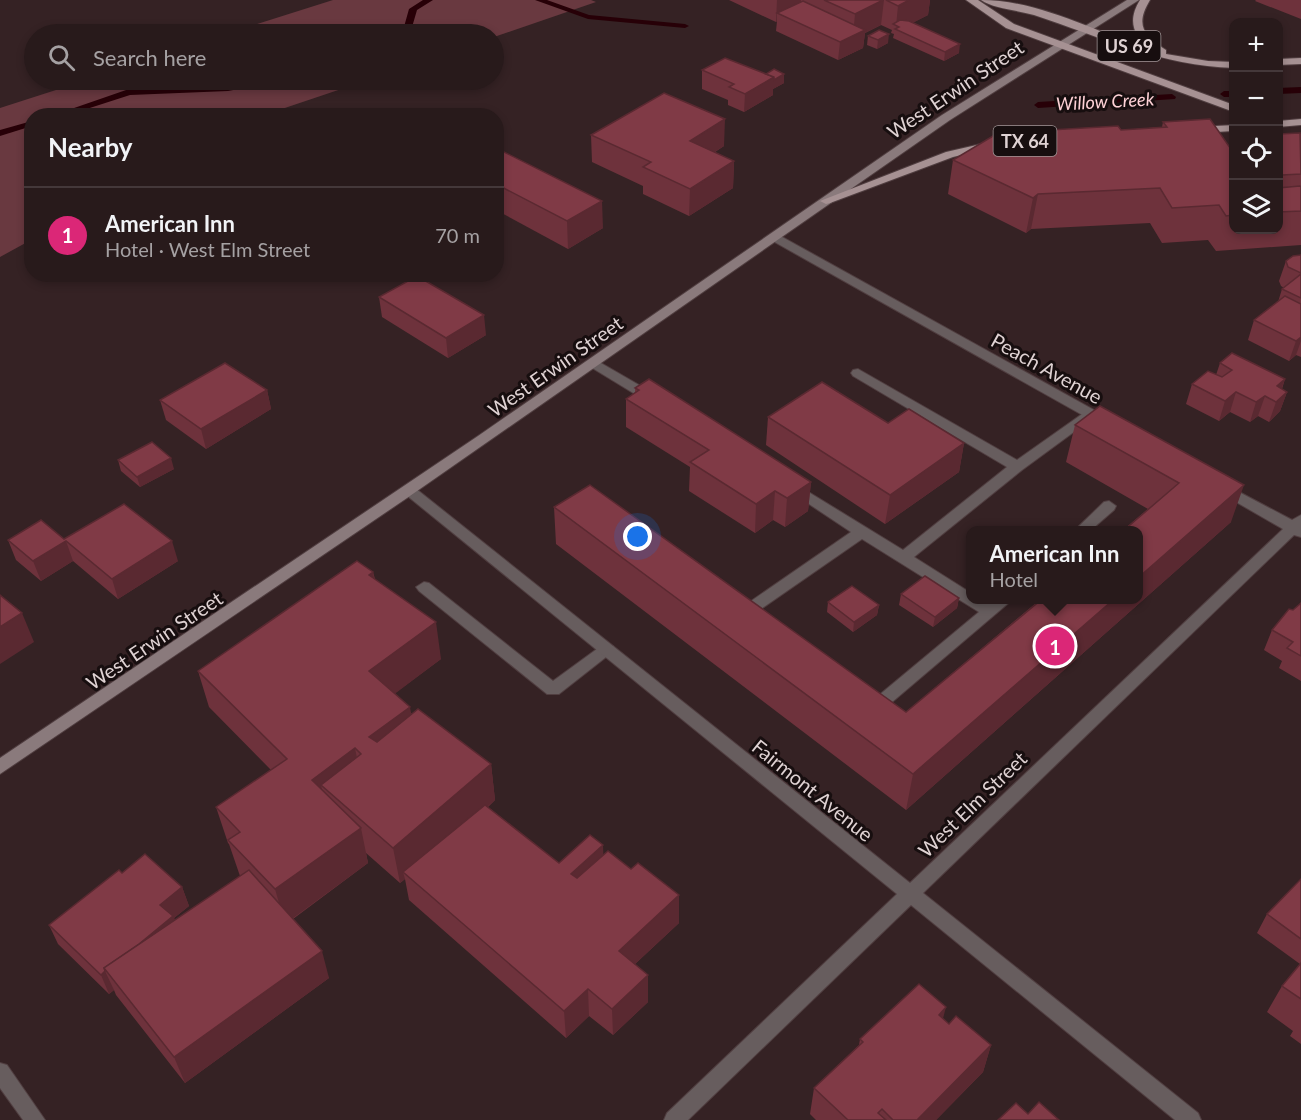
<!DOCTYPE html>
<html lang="en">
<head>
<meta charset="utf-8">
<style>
  :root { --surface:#281a1b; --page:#302324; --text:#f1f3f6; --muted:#a5a1a3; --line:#44383a; --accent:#db2777 }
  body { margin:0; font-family:Lato,sans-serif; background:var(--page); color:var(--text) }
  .controls { position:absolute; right:18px; top:18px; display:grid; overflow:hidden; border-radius:12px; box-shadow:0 3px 9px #0003 }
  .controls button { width:54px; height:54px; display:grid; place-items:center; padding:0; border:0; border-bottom:2px solid var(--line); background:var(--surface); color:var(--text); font:30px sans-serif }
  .you { position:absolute; left:638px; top:537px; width:21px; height:21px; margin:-15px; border:4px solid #fff; border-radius:50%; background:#1a73e8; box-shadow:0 0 0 9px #1a73e833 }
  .badge { display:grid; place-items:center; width:39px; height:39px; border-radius:50%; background:var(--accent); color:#fff; font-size:20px; font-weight:700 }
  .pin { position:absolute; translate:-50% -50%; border:3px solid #fff; box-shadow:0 2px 6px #0006 }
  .popup { position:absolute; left:966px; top:526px; width:177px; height:78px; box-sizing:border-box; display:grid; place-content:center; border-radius:12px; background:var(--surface); filter:drop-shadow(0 2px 4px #0005); font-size:20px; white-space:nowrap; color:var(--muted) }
  .popup b { font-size:22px; color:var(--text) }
  .popup::after { content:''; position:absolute; left:50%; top:100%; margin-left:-12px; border:12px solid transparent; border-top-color:var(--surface) }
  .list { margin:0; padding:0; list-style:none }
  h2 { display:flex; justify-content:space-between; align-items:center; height:78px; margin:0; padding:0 24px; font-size:26px }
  h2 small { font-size:20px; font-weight:400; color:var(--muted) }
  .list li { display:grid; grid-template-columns:39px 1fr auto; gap:18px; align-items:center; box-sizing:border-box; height:96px; padding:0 24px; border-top:2px solid var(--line) }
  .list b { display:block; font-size:22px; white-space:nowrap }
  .list p { margin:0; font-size:20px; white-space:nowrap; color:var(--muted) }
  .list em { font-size:20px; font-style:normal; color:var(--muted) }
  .icon { flex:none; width:33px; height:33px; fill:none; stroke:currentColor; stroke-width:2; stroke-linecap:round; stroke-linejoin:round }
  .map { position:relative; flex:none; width:1301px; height:1120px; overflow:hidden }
  .search { position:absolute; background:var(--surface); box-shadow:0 3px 9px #0003; left:24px; top:24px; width:480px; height:66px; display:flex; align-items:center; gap:15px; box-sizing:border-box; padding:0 21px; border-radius:33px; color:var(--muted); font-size:22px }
  .panel { position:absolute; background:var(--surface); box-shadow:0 3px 9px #0003; left:24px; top:108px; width:480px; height:174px; border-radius:24px }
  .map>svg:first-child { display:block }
  .green { fill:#693940 }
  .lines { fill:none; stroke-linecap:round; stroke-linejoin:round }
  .stream { fill:#270007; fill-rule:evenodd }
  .service-casing { stroke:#503e40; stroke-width:2 }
  .minor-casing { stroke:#503e40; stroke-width:2 }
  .secondary-casing { stroke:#503e40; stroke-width:2 }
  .primary-casing { stroke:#503e40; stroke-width:2 }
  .service { fill:#675d5e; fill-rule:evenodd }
  .minor { fill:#675d5e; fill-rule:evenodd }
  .secondary { fill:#8a7a7c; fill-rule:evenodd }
  .primary { fill:#a69193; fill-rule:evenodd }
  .wall { fill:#6e323c }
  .shaded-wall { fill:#5a2931 }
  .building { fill:#803a46; stroke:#5a2931; stroke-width:1.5 }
  .labels { text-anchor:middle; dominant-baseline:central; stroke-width:6; stroke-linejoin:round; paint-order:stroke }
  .shield { fill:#170e0f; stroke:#a39798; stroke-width:1.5 }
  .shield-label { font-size:18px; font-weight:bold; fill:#dfd2d3 }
  .far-water-label { font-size:18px; font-style:italic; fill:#fed1d6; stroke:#170e0f }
  .street-label { font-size:20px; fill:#dfd2d3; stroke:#170e0f }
</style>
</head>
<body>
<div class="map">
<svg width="1301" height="1120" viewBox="0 0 1301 1120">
  <rect width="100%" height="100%" fill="#352224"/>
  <!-- green -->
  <g class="green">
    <path d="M333 0H591L596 2 494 37V34H226Z"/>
    <path d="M87 80H368L264 115 32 116 31 240 0 257V108Z"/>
  </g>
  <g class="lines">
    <!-- stream -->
    <g class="stream">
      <path d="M423 0H433L417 10 410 34H402L409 9Z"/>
      <path d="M535 0H547L589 15 685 24 689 26 685 28 588 19Z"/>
      <path d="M259 80H274L270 83 228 91 130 95 65 116H51L129 89 228 85Z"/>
      <path d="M1301 87V93L1278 94V88Z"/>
      <path d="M1234 91V97H1224L1220 94 1224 91Z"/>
      <path d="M1172 94 1176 97 1175 99 1038 108 1034 105 1038 102Z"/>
      <path d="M32 121V126L0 136V130Z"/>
    </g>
    <!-- service casing -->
    <g class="service-casing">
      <g id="service">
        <path d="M594 359 658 396 660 399 653 403 648 402 589 366 587 363 589 360Z"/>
        <path d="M858 369 1017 460 1085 412H1095L1097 415 1022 470 914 557 971 593V600H982L989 604 994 600H1012L878 714H866L864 710 866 706 979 612 862 539 751 616H741L738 612 741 608 851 532 785 488 787 485H797L903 550 1007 467 853 376 851 373 853 370Z"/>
        <path d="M1109 501 1116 506 1114 510 1091 530H1075L1104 502Z"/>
        <path d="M424 582 429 583 553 681 601 646H613L615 650 559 694H547L419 591 416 587Z"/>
      </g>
    </g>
    <!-- minor casing -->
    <g class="minor-casing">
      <g id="minor">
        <path d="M775 233 1112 420 1114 423 1107 427 1102 426 771 240 769 237Z"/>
        <path d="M1222 483 1292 520 1301 515V537L1294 535 923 893 1198 1113 1201 1120H1175L911 905 688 1120H664L667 1113 897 894 405 494 403 491 405 488H415L910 883 1283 529 1217 491 1215 488Z"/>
        <path d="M0 1063 7 1065 45 1120H23L0 1088Z"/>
      </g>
    </g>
    <!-- secondary casing -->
    <g class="secondary-casing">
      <path id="secondary" d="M1127 0H1139L950 120 407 498 0 774V758L478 436 942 115Z"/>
    </g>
    <!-- primary casing -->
    <g class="primary-casing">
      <g id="primary">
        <path d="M966 0H978L1014 24 1234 105V112L1006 28Z"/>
        <path d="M981 0C1040 0 1097 33 1152 50 1133 36 1127 21 1140 0H1150C1135 25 1143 35 1166 50V54L1208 61 1234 62V68C1162 66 1101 37 1034 15 1018 10 994 9 981 0Z"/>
        <path d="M1301 58V64L1278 65V59Z"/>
        <path d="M1301 119V125L1278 127V121Z"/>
        <path d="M1234 125V131L1197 133 1192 130 1197 127Z"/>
        <path d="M994 141 1000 144 998 146 953 157 830 203 826 204 820 201 946 152Z"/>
      </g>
    </g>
    <!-- service -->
    <use href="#service" class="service"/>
    <!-- minor -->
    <use href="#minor" class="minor"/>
    <!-- secondary -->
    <use href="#secondary" class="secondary"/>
    <!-- primary -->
    <use href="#primary" class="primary"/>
  </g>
  <!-- wall -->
  <g class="wall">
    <path d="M729 0H930L928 15 912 23 959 53 944 61 893 38 894 34 891 33 892 30 881 25 865 33 863 48 838 60 776 31 777 21 776 22Z"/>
    <path d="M1256 0H1301V19L1255 1Z"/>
    <path d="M868 36 888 43 877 49 867 45Z"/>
    <path d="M702 70 784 83 773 89V95L744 112 728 105V100L702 89Z"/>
    <path d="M1163 122 1233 152V230H1278V134H1301V245L1216 251 1208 240 1162 243 1150 223 1031 229 1026 233 948 194 953 160 1121 130 1162 127Z"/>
    <path d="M591 135 724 146 715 152 734 161 733 188 689 216 643 194V186L592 162Z"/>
    <path d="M496 148 603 228 568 249 496 210Z"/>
    <path d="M1301 255V357L1296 355 1289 361 1248 340 1254 320 1278 302 1282 289 1284 288 1281 286 1279 281 1286 261Z"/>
    <path d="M379 297 486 335 448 358 382 317Z"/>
    <path d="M1220 363 1285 379 1282 389 1287 392 1280 411 1269 422 1258 416 1250 422 1230 412 1219 421 1186 404 1192 384 1216 375Z"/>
    <path d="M635 388 811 482 808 511 785 527 773 520 755 533 689 491 690 467 626 427V399L635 393Z"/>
    <path d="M267 390 271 409 206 449 166 420 160 400Z"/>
    <path d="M1100 406 1231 522 906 810 556 544 554 507 906 712 1148 509 1066 462 1075 425Z"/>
    <path d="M768 417 888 423 964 443 959 472 885 524 766 445Z"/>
    <path d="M118 460 174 469 140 487 121 471Z"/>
    <path d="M64 539 178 561 118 599 73 561 41 581 16 560 8 540Z"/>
    <path d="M373 572 375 579 441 659 395 693 412 714 491 764 495 800 488 807 559 863 603 845V855L679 895V923L635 964 648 975V1002L613 1035 589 1016 566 1038 409 900 405 879 400 883 366 853 368 863 293 919 329 978 185 1083 116 995 114 990 109 994 58 944 49 925 122 873 182 887 189 906 174 918 175 920 240 876 229 844 228 843 216 807 271 770 209 707 198 671Z"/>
    <path d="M901 594 959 598 957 608 933 627 899 605Z"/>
    <path d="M828 602 879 605 877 615 853 632 827 612Z"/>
    <path d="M1301 603V681L1279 668 1282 661 1264 650 1272 630Z"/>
    <path d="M1301 879V1044L1290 1036 1293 1031 1267 1012 1282 986 1300 964 1257 933 1267 914Z"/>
    <path d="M943 1019 949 1024 991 1045 983 1072 936 1120H816L810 1114 814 1088 859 1045 860 1039Z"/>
  </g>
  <!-- shaded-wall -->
  <g class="shaded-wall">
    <path d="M777 0H801L800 10 777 13V21L776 22Z"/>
    <path d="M883 0H884L881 25 865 33 863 48 838 60 840 42 853 36 855 14Z"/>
    <path d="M909 0H930L928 15 899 30V27L896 26 898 6Z"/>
    <path d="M889 34 888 43 877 49 878 40Z"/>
    <path d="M960 44 959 53 944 61 945 52Z"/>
    <path d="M784 74V83L773 89V95L744 112 745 94 774 77Z"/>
    <path d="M725 119 724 146 689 168 690 141Z"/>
    <path d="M734 161 733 188 689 216 690 189Z"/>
    <path d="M1038 194 1031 229 1026 233 1033 198Z"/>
    <path d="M602 201 603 228 568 249 567 221Z"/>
    <path d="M484 315 486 335 448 358 446 338Z"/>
    <path d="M1301 337V341L1296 355 1289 361 1296 341Z"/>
    <path d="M1285 379 1278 399 1277 386Z"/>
    <path d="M267 390 271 409 206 449 201 429Z"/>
    <path d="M1236 392 1230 412 1219 421 1225 401Z"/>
    <path d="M1287 392 1280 411 1269 422 1276 402Z"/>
    <path d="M1265 396 1258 416 1250 422 1256 402Z"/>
    <path d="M964 443 959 472 885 524 890 495Z"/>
    <path d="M171 458 174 469 140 487 137 477Z"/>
    <path d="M811 482 808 511 785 527 787 498Z"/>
    <path d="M1244 485 1231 522 906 810 913 774 1113 600H1139V577Z"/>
    <path d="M775 491 773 520 755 533 756 504Z"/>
    <path d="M66 541 73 561 41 581 33 561Z"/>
    <path d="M172 541 178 561 118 599 112 579Z"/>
    <path d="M373 572 380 608 369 575Z"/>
    <path d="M959 598 957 608 933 627 935 617Z"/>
    <path d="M879 605 877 615 853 632 854 622Z"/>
    <path d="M22 613 34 642 0 664V627Z"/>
    <path d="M436 622 441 659 376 708 369 671Z"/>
    <path d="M410 707 416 743 376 773 369 737Z"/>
    <path d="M355 748 362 784 321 785 327 811 312 780Z"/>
    <path d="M491 764 495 800 408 876 403 872 405 879 400 883 393 848Z"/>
    <path d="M361 828 368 863 285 924 275 889Z"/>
    <path d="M603 845 604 873 573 901 571 874Z"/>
    <path d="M182 887 189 906 174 918 181 935 106 971 160 905Z"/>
    <path d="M679 895V923L620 978 619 951Z"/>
    <path d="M322 951 329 978 185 1083 174 1057Z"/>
    <path d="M105 971 114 990 109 994 101 975Z"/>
    <path d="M648 975V1002L613 1035 612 1009Z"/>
    <path d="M588 989 589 1016 566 1038 564 1011Z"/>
    <path d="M946 1007 939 1034V1015Z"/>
    <path d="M991 1045 983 1072 936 1120H917Z"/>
  </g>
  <!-- building -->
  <g class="building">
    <path d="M824 0H883L855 14Z"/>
    <path d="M886 0H909L898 6Z"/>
    <path d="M803 1 865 30 840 42 777 13Z"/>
    <path d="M900 20 909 21 960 44 945 52 895 29 899 27 893 24Z"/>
    <path d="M879 30 889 34 878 40 868 36Z"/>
    <path d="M725 58 774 77 745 94 729 87 734 84 702 70Z"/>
    <path d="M774 69 784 74 774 80V77L766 74Z"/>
    <path d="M664 93 725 119 690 141 734 161 690 189 643 167 651 162 591 135Z"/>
    <path d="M1210 119 1233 152V215L1226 216 1219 205 1172 208 1160 188 1038 194 1033 198 953 160 998 133 1118 126 1121 130 1167 127 1163 122Z"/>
    <path d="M1300 133 1301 174 1282 175 1278 170V134Z"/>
    <path d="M496 148 602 201 567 221 496 184Z"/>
    <path d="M1300 186 1301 187V211L1278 212V188Z"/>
    <path d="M1301 255V273L1288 267 1286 261 1293 256Z"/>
    <path d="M1301 274V298L1282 289Z"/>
    <path d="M417 276 484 315 446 338 379 297Z"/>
    <path d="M1285 296 1301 304V337L1296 341 1254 320Z"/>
    <path d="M1232 353 1285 379 1277 386 1287 392 1276 402 1265 396 1256 402 1236 392 1225 401 1192 384 1208 371 1222 377 1232 370 1220 363Z"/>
    <path d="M225 363 267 390 201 429 160 400Z"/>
    <path d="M649 379 811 482 787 498 775 491 756 504 690 462 709 450 626 399 639 390 635 388Z"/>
    <path d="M822 382 888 423 909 409 964 443 890 495 768 417Z"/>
    <path d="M1100 406 1244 485 1139 577V531H1123L1179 483 1075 425Z"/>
    <path d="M152 442 171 458 137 477 118 460Z"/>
    <path d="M590 485 906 712 1041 600H1113L913 774 554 507Z"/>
    <path d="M124 504 172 541 112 579 66 541 33 561 8 540 41 520 64 539Z"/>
    <path d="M357 561 373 572 369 575 436 622 369 671 410 707 369 737 377 742 418 709 491 764 393 848 321 785 361 754 355 748 312 780 361 828 275 889 228 840 240 832 216 807 287 759 198 671Z"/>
    <path d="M925 576 959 598 935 617 901 594Z"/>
    <path d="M852 586 879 605 854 622 828 602Z"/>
    <path d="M0 595 22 613 0 627Z"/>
    <path d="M1301 603V656L1287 648 1293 642 1272 630 1289 609 1293 610Z"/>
    <path d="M485 805 559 863 590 835 603 845 571 874 577 878 608 851 631 869 638 863 679 895 619 951 648 975 612 1009 588 989 564 1011 403 872Z"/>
    <path d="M145 854 182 887 160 905 173 916 139 944 104 968 105 971 101 975 49 925 119 870 122 873Z"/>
    <path d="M249 870 322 951 174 1057 104 968Z"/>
    <path d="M1301 879V939L1267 914Z"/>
    <path d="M1301 963V999L1282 986Z"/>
    <path d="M919 984 946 1007 939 1015 949 1024 956 1016 991 1045 917 1120H893L882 1109 878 1113 886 1120H848L814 1088 863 1042 860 1039Z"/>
    <path d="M1039 1102 1059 1120H998L1016 1103 1028 1114Z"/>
  </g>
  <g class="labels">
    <!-- shield labels -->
    <g class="shield">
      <rect x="1097.5" y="31" width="63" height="30" rx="4.5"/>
      <rect x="993.5" y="126" width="63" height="30" rx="4.5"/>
    </g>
    <g class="shield-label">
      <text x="1129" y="46">US 69</text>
      <text x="1025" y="141">TX 64</text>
    </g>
    <!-- far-water labels -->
    <g class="far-water-label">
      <text transform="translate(1105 101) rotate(-3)">Willow Creek</text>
    </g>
    <!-- street labels -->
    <g class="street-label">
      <text transform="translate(955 89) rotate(-34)">West Erwin Street</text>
      <text transform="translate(555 366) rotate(-35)">West Erwin Street</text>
      <text transform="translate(1047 368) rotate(29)">Peach Avenue</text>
      <text transform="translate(154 640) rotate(-34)">West Erwin Street</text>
      <text transform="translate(813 790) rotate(39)">Fairmont Avenue</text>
      <text transform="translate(972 804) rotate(-44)">West Elm Street</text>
    </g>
  </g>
</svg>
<div class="controls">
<button>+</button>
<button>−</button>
<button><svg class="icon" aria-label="locate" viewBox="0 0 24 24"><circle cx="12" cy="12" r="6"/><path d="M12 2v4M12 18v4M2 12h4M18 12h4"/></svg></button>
<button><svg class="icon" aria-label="layers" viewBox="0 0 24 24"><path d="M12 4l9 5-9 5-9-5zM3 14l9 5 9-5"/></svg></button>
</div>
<div class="you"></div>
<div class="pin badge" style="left:1055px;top:646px">1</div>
<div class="popup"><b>American Inn</b>Hotel</div>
<div class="search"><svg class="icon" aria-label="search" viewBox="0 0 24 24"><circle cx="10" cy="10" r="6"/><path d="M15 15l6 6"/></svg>Search here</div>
<section class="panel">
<h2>Nearby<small></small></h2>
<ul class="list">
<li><span class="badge">1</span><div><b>American Inn</b><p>Hotel · West Elm Street</p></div><em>70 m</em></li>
</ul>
</section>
</div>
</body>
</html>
